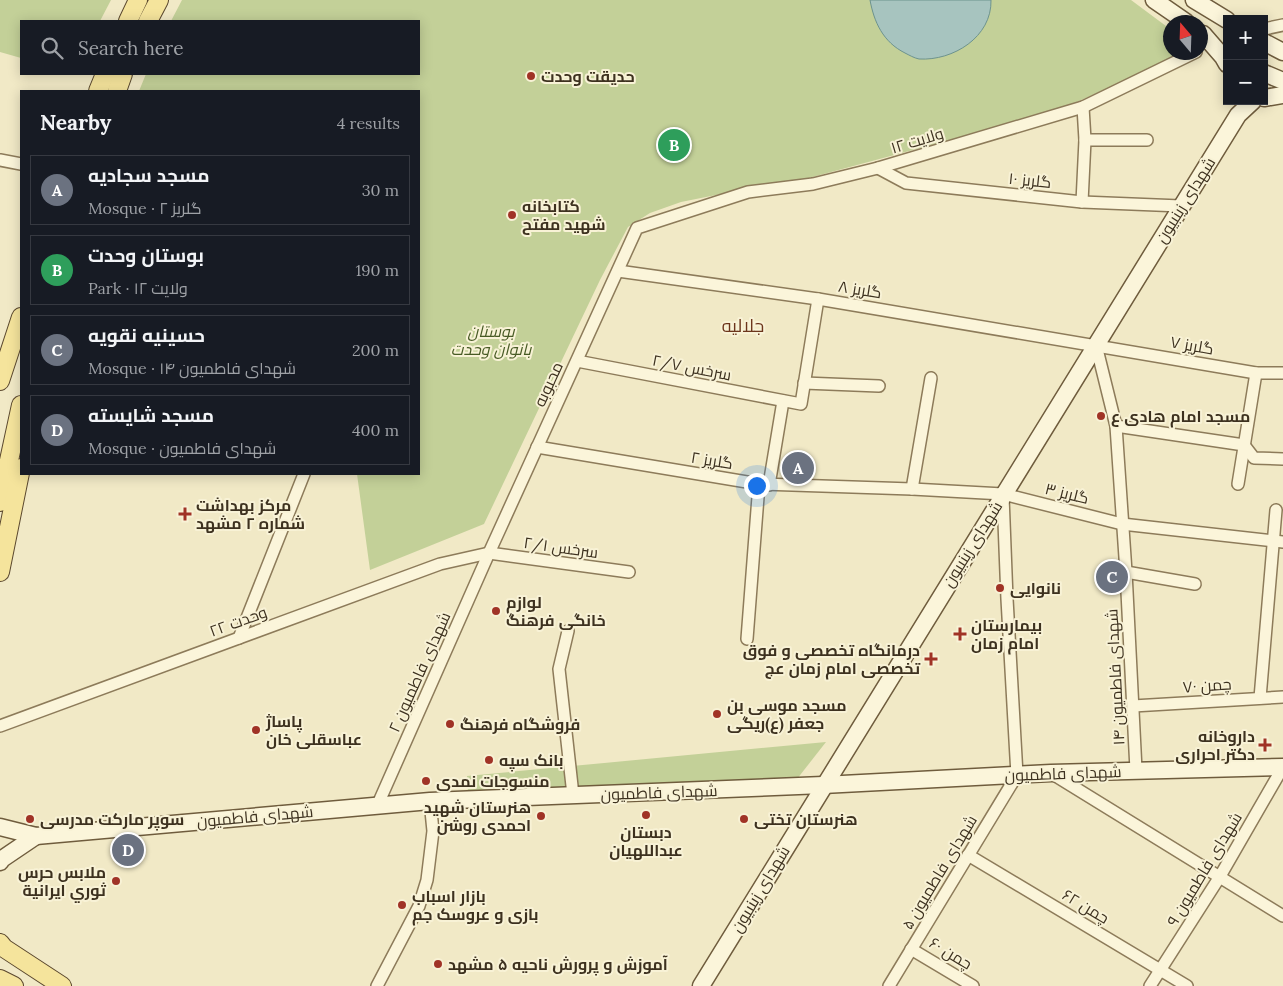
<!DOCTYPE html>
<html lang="en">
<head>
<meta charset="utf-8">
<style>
  :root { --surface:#171b24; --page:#20242c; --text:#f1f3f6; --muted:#9ea1a6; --line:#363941; --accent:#cd9d98 }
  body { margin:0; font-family:Lora,Cairo,serif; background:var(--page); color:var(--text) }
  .controls { position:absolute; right:15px; top:15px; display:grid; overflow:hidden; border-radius:0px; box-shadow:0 2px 12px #0003 }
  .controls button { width:45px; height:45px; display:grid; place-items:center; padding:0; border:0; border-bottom:1px solid var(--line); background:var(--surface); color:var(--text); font:25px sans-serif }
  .compass { position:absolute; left:1163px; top:15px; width:45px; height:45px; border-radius:50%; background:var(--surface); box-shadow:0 2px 12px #0003; rotate:341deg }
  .you { position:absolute; left:756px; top:485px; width:18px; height:18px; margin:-12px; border:4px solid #fff; border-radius:50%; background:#1a73e8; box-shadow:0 0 0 8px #1a73e833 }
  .badge { display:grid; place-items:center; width:32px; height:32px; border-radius:50%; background:var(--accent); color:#fff; font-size:16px; font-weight:700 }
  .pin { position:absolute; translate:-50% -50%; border:2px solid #fff; box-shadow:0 1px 5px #0006 }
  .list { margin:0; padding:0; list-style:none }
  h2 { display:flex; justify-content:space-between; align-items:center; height:65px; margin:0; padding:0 20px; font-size:21px }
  h2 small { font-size:16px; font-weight:400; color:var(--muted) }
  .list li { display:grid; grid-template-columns:32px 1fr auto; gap:15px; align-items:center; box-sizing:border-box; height:70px; margin:0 10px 10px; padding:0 10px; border:1px solid var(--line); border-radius:0px }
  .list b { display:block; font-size:19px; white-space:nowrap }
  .list p { margin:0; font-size:16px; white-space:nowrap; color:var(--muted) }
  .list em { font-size:16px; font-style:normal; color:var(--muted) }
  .icon { flex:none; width:28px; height:28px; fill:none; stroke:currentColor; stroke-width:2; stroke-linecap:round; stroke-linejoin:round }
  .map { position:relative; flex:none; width:1283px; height:986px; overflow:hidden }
  .search { position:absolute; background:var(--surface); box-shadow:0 2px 12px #0003; left:20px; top:20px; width:400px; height:55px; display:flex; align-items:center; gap:12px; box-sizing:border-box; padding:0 18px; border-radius:0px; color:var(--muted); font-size:19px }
  .panel { position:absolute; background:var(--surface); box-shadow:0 2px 12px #0003; left:20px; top:90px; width:400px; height:385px; border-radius:0px }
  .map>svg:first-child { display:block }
  .green { fill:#c3d098 }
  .water { fill:#a7c4bf; stroke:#6d938e }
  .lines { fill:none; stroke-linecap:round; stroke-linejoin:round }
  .street-casing { stroke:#8d7b5a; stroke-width:14 }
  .secondary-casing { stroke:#6f5c3d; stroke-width:19 }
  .primary-casing { stroke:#5b482e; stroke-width:20 }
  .street { stroke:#fbf5da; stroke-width:11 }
  .secondary { stroke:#fbf5da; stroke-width:16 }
  .primary { stroke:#f5e49c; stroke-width:18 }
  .poi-dot { fill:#a03326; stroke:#f8f2d6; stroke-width:2 }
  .labels { text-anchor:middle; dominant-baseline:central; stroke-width:4; stroke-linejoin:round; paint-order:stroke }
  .poi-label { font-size:16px; font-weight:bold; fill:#3d311f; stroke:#f8f2d6; text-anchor:start }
  .street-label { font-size:16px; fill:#3d311f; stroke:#f8f2d6 }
  .park-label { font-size:16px; font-style:italic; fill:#475a24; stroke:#f8f2d6 }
  .neighbourhood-label { font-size:18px; fill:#6c351b; stroke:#f8f2d6 }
</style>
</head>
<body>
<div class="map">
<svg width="1283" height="986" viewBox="0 0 1283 986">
  <rect width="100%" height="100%" fill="#f1e9c6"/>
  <!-- green -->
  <g class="green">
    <path d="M0 0H111L100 21H21V58L0 52Z"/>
    <path d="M182 0H1131L1170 29V52L1175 53 1174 59 1054 112 805 179 751 188 681 202 650 213 628 227 600 280 484 524 370 570 357 474H419V91H139L146 74H419V21H171Z"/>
    <path d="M826 742 797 779 468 792 467 776Z"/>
  </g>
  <!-- water -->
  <path class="water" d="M870 0H991C992 37 953 61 919 59 914 58 909 55 905 53 883 42 874 22 870 0Z"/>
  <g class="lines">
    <!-- street casing -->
    <g class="street-casing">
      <g id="street">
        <path d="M1264 29 1283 25"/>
        <path d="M1085 140H1147"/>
        <path d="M0 160 21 164"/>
        <path d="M878 168 906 183 1082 202 1181 206"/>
        <path d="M1082 202 1085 140 1083 107"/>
        <path d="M618 271 818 299 1256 373H1283"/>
        <path d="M1096 345 1116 426 1126 572 1136 770"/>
        <path d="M577 361 801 404 818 299"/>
        <path d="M804 383 879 386"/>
        <path d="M1116 426 1244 445 1254 458 1283 459"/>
        <path d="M537 447 759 484 912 489 1003 494 1122 524 1283 542"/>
        <path d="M1238 484 1256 373"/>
        <path d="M769 485 783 401"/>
        <path d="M912 489 931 378"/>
        <path d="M1126 572 1195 584"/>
        <path d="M568 631 559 669 573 795"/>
        <path d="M239 638 304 474"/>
        <path d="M747 639 759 484"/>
        <path d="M1260 698 1276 510"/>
        <path d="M1133 706 1283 697"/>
        <path d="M0 726 440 564 489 553 629 572"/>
        <path d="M1051 773 1283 916"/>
        <path d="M378 804 489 553 637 228 748 192 813 184 878 168 1083 107 1196 52"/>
        <path d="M968 855 1187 986"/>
        <path d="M911 949 973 986"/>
        <path d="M377 986 419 906 427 880 433 831 430 801"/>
        <path d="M889 986 1017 775 1007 599 1003 496"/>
        <path d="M1150 986 1219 878 1283 767"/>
      </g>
    </g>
    <!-- secondary casing -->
    <g class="secondary-casing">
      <g id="secondary">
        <path d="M1154 0 1186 22"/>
        <path d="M1194 0 1227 20"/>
        <path d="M1203 34 1223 57 1227 64"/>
        <path d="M1264 42 1283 52"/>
        <path d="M1264 73 1283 81"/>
        <path d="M1264 98 1283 95"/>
        <path d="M0 827 36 836 430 801 823 785 1051 773 1283 767"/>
        <path d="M0 862 2 859 36 836"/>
        <path d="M701 986 1238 115 1253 101"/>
      </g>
    </g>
    <!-- primary casing -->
    <g class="primary-casing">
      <g id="primary">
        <path d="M128 21 138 0"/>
        <path d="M148 21 159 0"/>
        <path d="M98 91 105 74"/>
        <path d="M117 91 123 74"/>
        <path d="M0 381 21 317"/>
        <path d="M0 502 21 405"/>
        <path d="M0 572 21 468"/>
        <path d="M0 943 4 948 62 986"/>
        <path d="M0 979 14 986"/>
      </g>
    </g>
    <!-- street -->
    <use href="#street" class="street"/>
    <!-- secondary -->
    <use href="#secondary" class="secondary"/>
    <!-- primary -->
    <use href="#primary" class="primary"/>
  </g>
  <!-- markers -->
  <g class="poi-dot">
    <circle cx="531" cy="76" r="5"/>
    <circle cx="512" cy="215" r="5"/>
    <circle cx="1101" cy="416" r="5"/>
    <path d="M182.5 506.5h5v5h5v5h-5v5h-5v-5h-5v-5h5z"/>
    <circle cx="1000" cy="588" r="5"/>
    <circle cx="496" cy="611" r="5"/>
    <path d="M957.5 626.5h5v5h5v5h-5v5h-5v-5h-5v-5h5z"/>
    <path d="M928.5 651.5h5v5h5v5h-5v5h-5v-5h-5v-5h5z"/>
    <circle cx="717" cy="714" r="5"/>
    <circle cx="450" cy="724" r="5"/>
    <circle cx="256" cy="730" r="5"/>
    <path d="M1262.5 737.5h5v5h5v5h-5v5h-5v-5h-5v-5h5z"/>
    <circle cx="489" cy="760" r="5"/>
    <circle cx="426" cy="781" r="5"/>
    <circle cx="646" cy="815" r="5"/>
    <circle cx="541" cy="816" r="5"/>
    <circle cx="30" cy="819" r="5"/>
    <circle cx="744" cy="819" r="5"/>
    <circle cx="116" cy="881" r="5"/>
    <circle cx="402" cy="905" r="5"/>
    <circle cx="438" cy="964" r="5"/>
  </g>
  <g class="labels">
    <!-- poi labels -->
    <g class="poi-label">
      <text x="541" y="76">حدیقت وحدت</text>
      <text x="522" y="206">کتابخانه<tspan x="522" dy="18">شهید مفتح</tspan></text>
      <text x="1111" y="416">مسجد امام هادی ع</text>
      <text x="196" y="505">مرکز بهداشت<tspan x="196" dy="18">شماره ۲ مشهد</tspan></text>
      <text x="1010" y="588">نانوایی</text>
      <text x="506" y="602">لوازم<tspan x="506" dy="18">خانگی فرهنگ</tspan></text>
      <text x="971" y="625">بیمارستان<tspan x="971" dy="18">امام زمان</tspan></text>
      <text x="920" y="650" text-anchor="end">درمانگاه تخصصی و فوق<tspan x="920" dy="18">تخصصی امام زمان عج</tspan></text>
      <text x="727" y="705">مسجد موسی بن<tspan x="727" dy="18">جعفر (ع)ریگی</tspan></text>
      <text x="266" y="721">پاساژ<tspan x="266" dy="18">عباسقلی خان</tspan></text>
      <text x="460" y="724">فروشگاه فرهنگ</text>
      <text x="1255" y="736" text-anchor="end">داروخانه<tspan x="1255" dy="18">دکتر احراری</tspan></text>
      <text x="499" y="760">بانک سپه</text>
      <text x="436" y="781">منسوجات نمدی</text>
      <text x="531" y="807" text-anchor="end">هنرستان شهید<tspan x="531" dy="18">احمدی روشن</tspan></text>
      <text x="40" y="819">سوپر مارکت مدرسی</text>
      <text x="754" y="819">هنرستان تختی</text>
      <text x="646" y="832" text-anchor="middle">دبستان<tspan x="646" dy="18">عبداللهیان</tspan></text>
      <text x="106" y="872" text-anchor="end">ملابس حرس<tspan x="106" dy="18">ثوري ايرانية</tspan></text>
      <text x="412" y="896">بازار اسباب<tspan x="412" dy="18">بازی و عروسک جم</tspan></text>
      <text x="448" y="964">آموزش و پرورش ناحیه ۵ مشهد</text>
    </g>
    <!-- street labels -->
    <g class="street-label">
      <text transform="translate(917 140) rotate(-17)">ولایت ۱۲</text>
      <text transform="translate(1030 180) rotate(6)">گلریز ۱۰</text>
      <text transform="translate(1185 200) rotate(-58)">شهدای زینبیون</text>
      <text transform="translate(860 289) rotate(9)">گلریز ۸</text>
      <text transform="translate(1192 345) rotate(10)">گلریز ۷</text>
      <text transform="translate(692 367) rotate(11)">سرخس ۲/۷</text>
      <text transform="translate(548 384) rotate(-65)">محبوبه</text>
      <text transform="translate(712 460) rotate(9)">گلریز ۲</text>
      <text transform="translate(1067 493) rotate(14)">گلریز ۳</text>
      <text transform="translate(972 544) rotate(-58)">شهدای زینبیون</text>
      <text transform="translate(561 547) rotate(8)">سرخس ۲/۱</text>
      <text transform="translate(238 621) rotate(-20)">وحدت ۲۲</text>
      <text transform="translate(419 672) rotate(-66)">شهدای فاطمیون ۲</text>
      <text transform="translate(1115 677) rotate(-93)">شهدای فاطمیون ۱۴</text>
      <text transform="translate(1207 685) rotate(-4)">چمن ۷۰</text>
      <text transform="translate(1063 773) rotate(-2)">شهدای فاطمیون</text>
      <text transform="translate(659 792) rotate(-2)">شهدای فاطمیون</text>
      <text transform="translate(255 816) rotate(-5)">شهدای فاطمیون</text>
      <text transform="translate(1204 869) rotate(-59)">شهدای فاطمیون ۹</text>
      <text transform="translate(939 872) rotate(-59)">شهدای فاطمیون ۵</text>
      <text transform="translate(760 889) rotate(-59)">شهدای زینبیون</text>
      <text transform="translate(1086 906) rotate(31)">چمن ۶۲</text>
      <text transform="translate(951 953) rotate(31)">چمن ۶۰</text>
    </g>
    <!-- park labels -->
    <g class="park-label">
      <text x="491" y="331">بوستان<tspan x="491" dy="18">بانوان وحدت</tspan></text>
    </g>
    <!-- neighbourhood labels -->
    <g class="neighbourhood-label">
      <text x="743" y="325">جلالیه</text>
    </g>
  </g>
</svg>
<div class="controls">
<button>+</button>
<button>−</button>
</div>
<svg class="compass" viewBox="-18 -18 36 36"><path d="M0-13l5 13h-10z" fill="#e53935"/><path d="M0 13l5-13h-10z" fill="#9ea1a6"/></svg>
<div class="you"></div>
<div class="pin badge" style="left:798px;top:468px;background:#6b7280">A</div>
<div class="pin badge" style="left:674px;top:145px;background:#2e9e5b">B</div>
<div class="pin badge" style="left:1112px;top:577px;background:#6b7280">C</div>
<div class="pin badge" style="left:128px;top:850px;background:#6b7280">D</div>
<div class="search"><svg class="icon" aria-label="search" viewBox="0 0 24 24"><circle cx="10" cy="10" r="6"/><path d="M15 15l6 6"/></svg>Search here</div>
<section class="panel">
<h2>Nearby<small>4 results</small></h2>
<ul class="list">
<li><span class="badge" style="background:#6b7280">A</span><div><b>مسجد سجادیه</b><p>Mosque · گلریز ۲</p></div><em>30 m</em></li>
<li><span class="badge" style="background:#2e9e5b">B</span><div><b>بوستان وحدت</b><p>Park · ولایت ۱۲</p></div><em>190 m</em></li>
<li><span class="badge" style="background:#6b7280">C</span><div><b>حسینیه نقویه</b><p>Mosque · شهدای فاطمیون ۱۴</p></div><em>200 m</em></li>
<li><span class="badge" style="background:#6b7280">D</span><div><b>مسجد شایسته</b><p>Mosque · شهدای فاطمیون</p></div><em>400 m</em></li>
</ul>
</section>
</div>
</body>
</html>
